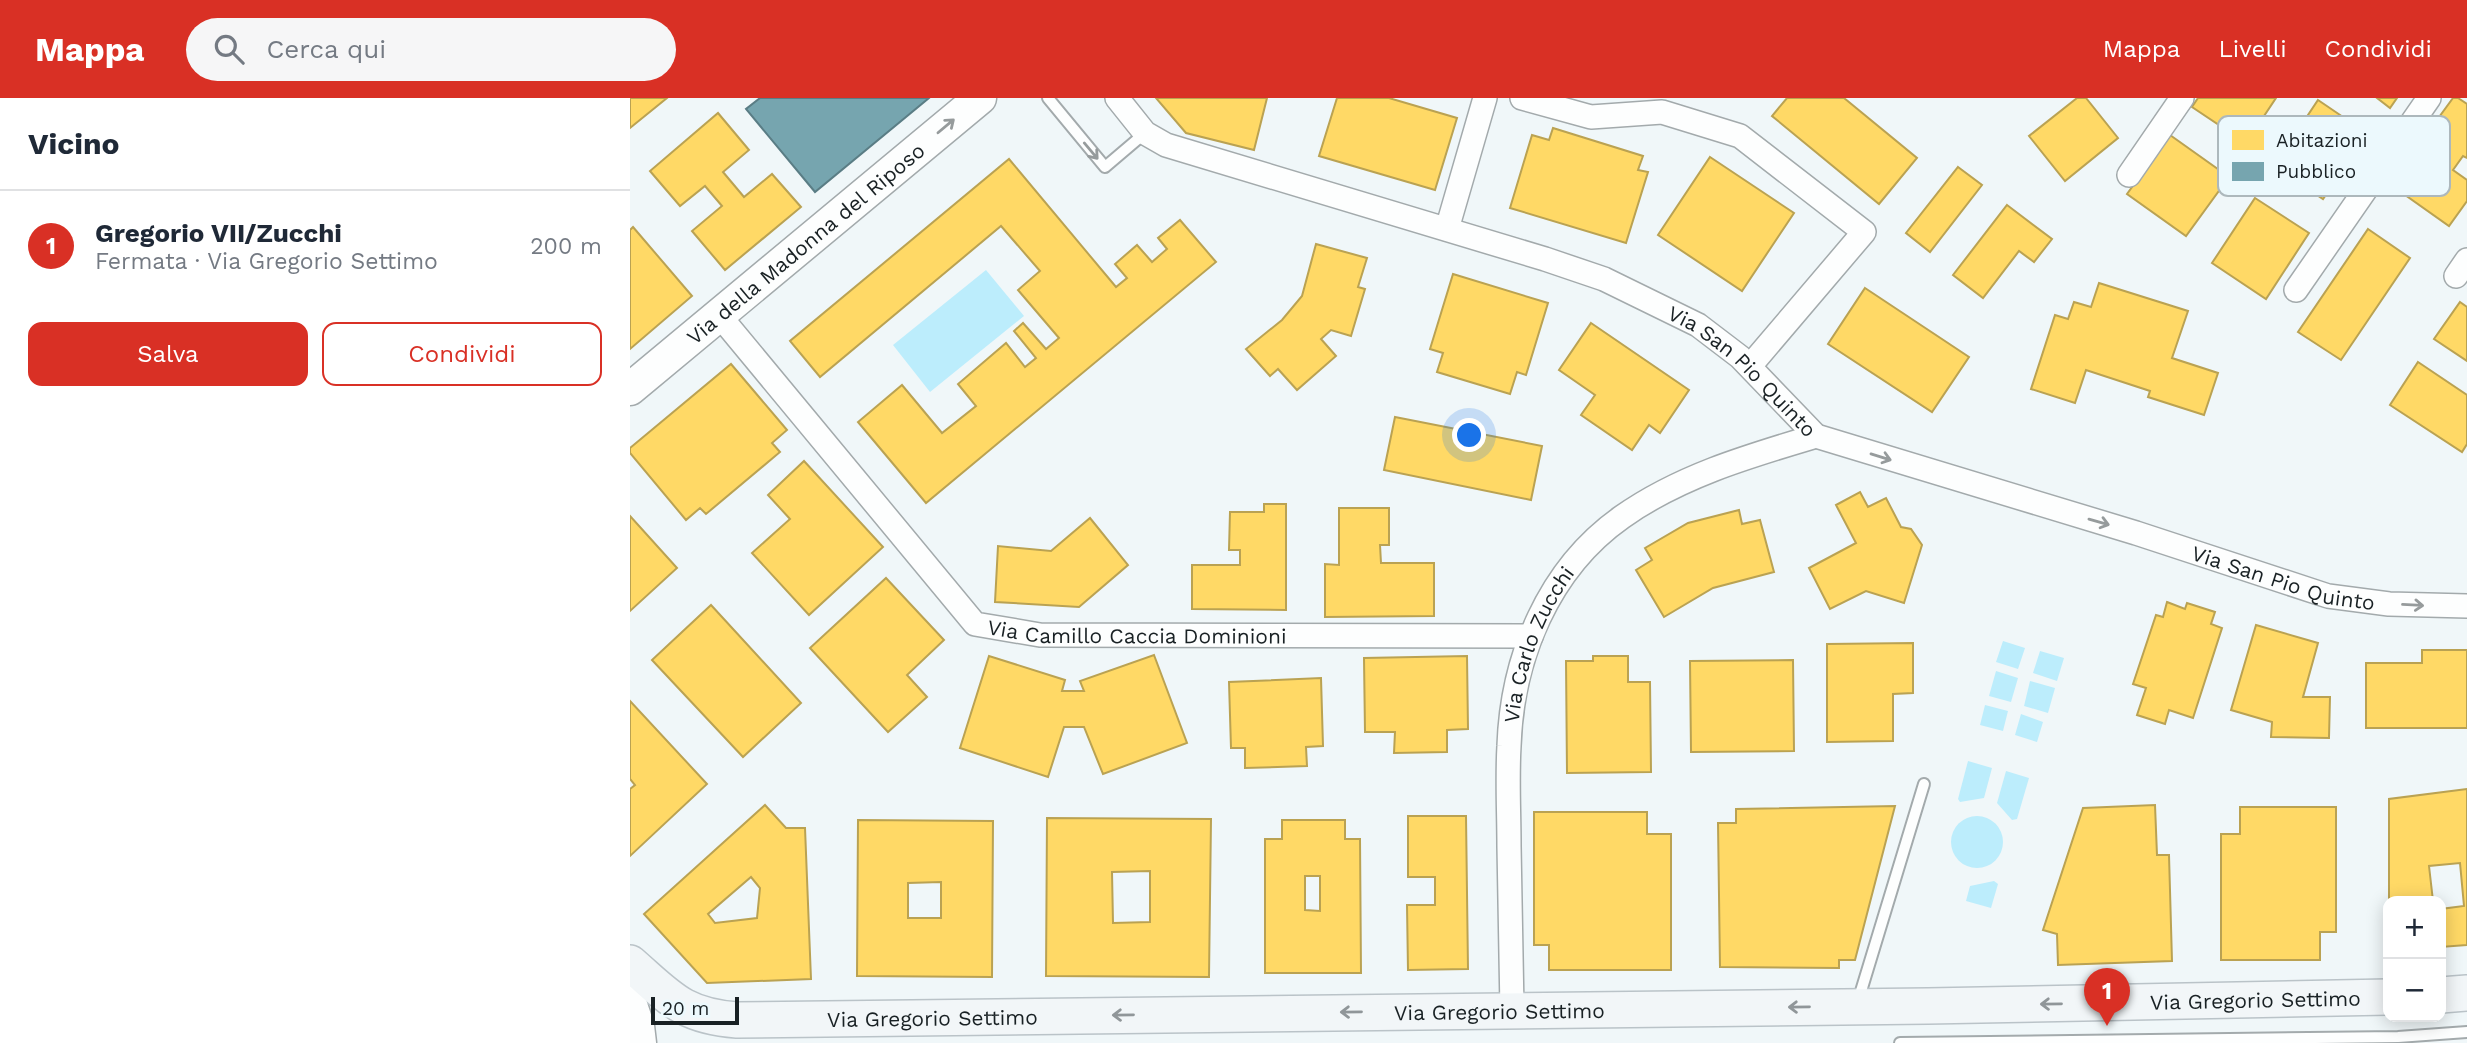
<!DOCTYPE html>
<html lang="it">
<head>
<meta charset="utf-8">
<style>
  :root { --surface:#fff; --page:#f6f6f7; --text:#1f2937; --muted:#747a83; --line:#e0e1e3; --accent:#d93025 }
  body { margin:0; font-family:"Work Sans",sans-serif; background:var(--page); color:var(--text) }
  .controls { position:absolute; right:21px; bottom:21px; display:grid; overflow:hidden; border-radius:14px; box-shadow:0 4px 18px #0003 }
  .controls button { width:63px; height:63px; display:grid; place-items:center; padding:0; border:0; border-bottom:2px solid var(--line); background:var(--surface); color:var(--text); font:35px sans-serif }
  .scale { position:absolute; left:21px; bottom:18px; width:88px; box-sizing:border-box; padding-left:7px; border:4px solid #192124; border-top:0; font-size:19px; line-height:24px; white-space:nowrap; color:#192124; -webkit-text-stroke:5px #ecf9fd; paint-order:stroke }
  .you { position:absolute; left:840px; top:338px; width:24px; height:24px; margin:-18px; border:5px solid #fff; border-radius:50%; background:#1a73e8; box-shadow:0 0 0 10px #1a73e833 }
  .badge { display:grid; place-items:center; width:46px; height:46px; border-radius:50%; background:var(--accent); color:#fff; font-size:23px; font-weight:700 }
  .pin { position:absolute; translate:-50% -58px; filter:drop-shadow(0 2px 4px #0008) }
  .pin::after { content:''; position:absolute; top:37px; width:24px; height:21px; background:inherit; clip-path:polygon(0 0,100% 0,50% 100%) }
  .list { margin:0; padding:0; list-style:none }
  h2 { display:flex; justify-content:space-between; align-items:center; height:91px; margin:0; padding:0 28px; font-size:30px }
  h2 small { font-size:23px; font-weight:400; color:var(--muted) }
  .list li { display:grid; grid-template-columns:46px 1fr auto; gap:21px; align-items:center; box-sizing:border-box; height:112px; padding:0 28px; border-top:2px solid var(--line) }
  .list b { display:block; font-size:26px; white-space:nowrap }
  .list p { margin:0; font-size:23px; white-space:nowrap; color:var(--muted) }
  .list em { font-size:23px; font-style:normal; color:var(--muted) }
  .actions { display:flex; gap:14px; padding:21px 28px }
  .actions a { flex:1; padding:16px 0; border:2px solid var(--accent); border-radius:14px; text-align:center; font-size:24px; color:var(--accent) }
  .actions .main { background:var(--accent); color:#fff }
  .icon { flex:none; width:38px; height:38px; fill:none; stroke:currentColor; stroke-width:2; stroke-linecap:round; stroke-linejoin:round }
  .map { position:relative; flex:none; width:1837px; height:945px; overflow:hidden }
  header { display:flex; align-items:center; gap:42px; box-sizing:border-box; height:98px; padding:0 35px; background:var(--accent); color:#fff }
  header strong { font-size:33px }
  nav { display:flex; gap:38px; margin-inline-start:auto; font-size:24px }
  .search { width:490px; height:63px; background:var(--page); display:flex; align-items:center; gap:18px; box-sizing:border-box; padding:0 24px; border-radius:38px; color:var(--muted); font-size:26px }
  main { display:flex }
  aside { flex:1; background:var(--surface) }
  .map>svg:first-child { display:block }
  .green { fill:#bcedfc }
  .homes { fill:#ffd966; stroke:#baa252; stroke-width:2; fill-rule:evenodd }
  .public { fill:#76a5af; stroke:#5a7d85; stroke-width:2 }
  .lines { fill:none; stroke-linecap:round; stroke-linejoin:round }
  .lane-casing { stroke:#a3aaac; stroke-width:14 }
  .street-casing { stroke:#a3aaac; stroke-width:26 }
  .secondary-casing { stroke:#a3aaac; stroke-width:35 }
  .primary-casing { stroke:#bac3c8; stroke-width:38 }
  .lane { stroke:#fdfefe; stroke-width:10 }
  .street { stroke:#fdfefe; stroke-width:23 }
  .secondary { stroke:#fdfefe; stroke-width:32 }
  .primary { stroke:#f2f6f8; stroke-width:35 }
  .oneway { stroke:#969b9c }
  .oneway2 { stroke:#909699 }
  .labels { text-anchor:middle; dominant-baseline:central; stroke-width:7; stroke-linejoin:round; paint-order:stroke }
  .street-label { font-size:21px; fill:#192124; stroke:#ecf9fd }
  .key { fill:#ecf9fd; stroke:#adb8bc; stroke-width:2 }
  .key-label { font-size:19px; fill:#192124 }
</style>
</head>
<body>
<header>
<strong>Mappa</strong>
<div class="search"><svg class="icon" aria-label="search" viewBox="0 0 24 24"><circle cx="10" cy="10" r="6"/><path d="M15 15l6 6"/></svg>Cerca qui</div>
<nav><a>Mappa</a><a>Livelli</a><a>Condividi</a></nav>
</header>
<main>
<aside>
<h2>Vicino<small></small></h2>
<ul class="list">
<li><span class="badge">1</span><div><b>Gregorio VII/Zucchi</b><p>Fermata · Via Gregorio Settimo</p></div><em>200 m</em></li>
</ul>
<div class="actions"><a class="main">Salva</a><a>Condividi</a></div>
</aside>
<div class="map">
<svg width="1837" height="945" viewBox="0 0 1837 945">
  <rect width="100%" height="100%" fill="#f0f7f9"/>
  <!-- green -->
  <g class="green">
    <path d="M356 172 394 218 300 294 263 247Z"/>
    <path d="M1373 543 1395 550 1388 571 1366 564Z"/>
    <path d="M1410 553 1434 560 1427 583 1403 575Z"/>
    <path d="M1366 573 1388 580 1381 604 1359 598Z"/>
    <path d="M1400 583 1425 590 1418 615 1394 608Z"/>
    <path d="M1355 607 1378 613 1373 633 1350 627Z"/>
    <path d="M1391 616 1413 624 1407 644 1385 637Z"/>
    <path d="M1338 663 1362 670 1354 700 1330 704 1328 701Z"/>
    <path d="M1376 673 1399 680 1387 721 1382 722 1367 705Z"/>
    <circle cx="1347" cy="744" r="26"/>
    <path d="M1364 783 1368 786 1361 810 1336 803 1340 788Z"/>
  </g>
  <!-- homes -->
  <g class="homes">
    <path d="M0 0H37L0 30Z"/>
    <path d="M526 0H637L624 52 556 35Z"/>
    <path d="M707 0H759L827 20 805 92 689 58Z"/>
    <path d="M1157 0H1214L1287 60 1249 106 1142 18Z"/>
    <path d="M1447 0H1456L1488 40 1435 83 1399 38Z"/>
    <path d="M1568 0H1646L1616 45 1562 9Z"/>
    <path d="M1747 0H1767L1760 10Z"/>
    <path d="M1823 0H1828L1837 6V60L1833 58 1823 72 1837 82V103L1819 128 1761 87 1789 47 1798 53 1805 43 1796 37Z"/>
    <path d="M1688 2 1738 36 1693 101 1644 68Z"/>
    <path d="M88 15 119 52 93 74 114 99 142 76 171 109 95 172 62 133 92 108 75 88 50 108 20 73Z"/>
    <path d="M923 30 1013 58 1008 72 1018 74 996 145 880 110 902 37 919 42Z"/>
    <path d="M1540 37 1599 79 1556 138 1497 96Z"/>
    <path d="M1080 59 1164 115 1112 193 1028 137Z"/>
    <path d="M379 61 486 189 497 180 485 166 507 147 522 164 537 151 528 140 550 122 586 164 296 405 228 324 272 287 312 335 346 308 328 286 376 245 395 269 406 260 384 233 393 225 416 251 429 240 388 192 410 173 371 128 190 279 160 243Z"/>
    <path d="M1328 69 1352 87 1300 154 1276 135Z"/>
    <path d="M1625 100 1679 135 1636 201 1582 165Z"/>
    <path d="M1377 107 1422 141 1404 164 1389 153 1353 200 1323 177Z"/>
    <path d="M3 129 62 198 0 251V132Z"/>
    <path d="M1738 131 1780 160 1711 262 1668 234Z"/>
    <path d="M686 146 737 160 728 189 735 191 721 238 701 232 691 241 706 258 667 292 648 271 640 278 616 251 652 222 672 198Z"/>
    <path d="M823 176 918 205 896 277 887 274 880 296 807 274 813 255 800 251Z"/>
    <path d="M1469 185 1558 213 1542 260 1588 275 1574 317 1518 299 1520 293 1456 272 1445 305 1401 291 1425 217 1438 221 1444 204 1461 209Z"/>
    <path d="M1235 190 1339 259 1302 314 1198 246Z"/>
    <path d="M1830 204 1837 209V263L1804 241Z"/>
    <path d="M961 225 1059 292 1030 335 1019 327 1002 352 951 317 965 297 929 272Z"/>
    <path d="M1788 264 1837 297V346L1832 354 1760 307Z"/>
    <path d="M101 266 157 332 142 345 150 354 76 416 70 410 56 422 0 355V350Z"/>
    <path d="M765 319 912 348 901 402 754 372Z"/>
    <path d="M174 363 253 449 179 517 122 455 160 421 138 397Z"/>
    <path d="M1230 394 1238 409 1256 400 1271 429 1281 431 1292 447 1274 505 1236 493 1200 511 1179 470 1226 445 1206 407Z"/>
    <path d="M634 406H656V512L562 511V467H610V452H599L600 414H634Z"/>
    <path d="M709 410H759V447H750L751 465H804V518L695 519V466L709 467Z"/>
    <path d="M1109 412 1112 426 1130 422 1144 474 1083 490 1034 519 1006 472 1022 462 1015 450 1058 425Z"/>
    <path d="M0 418 47 470 0 513Z"/>
    <path d="M460 420 498 467 449 509 365 504 368 448 421 453Z"/>
    <path d="M256 480 314 542 277 577 297 599 258 634 180 550Z"/>
    <path d="M1537 504 1555 511 1557 505 1585 514 1581 526 1592 530 1563 620 1539 612 1535 626 1507 617 1516 590 1503 586 1526 517 1533 519Z"/>
    <path d="M81 507 171 605 113 659 22 562Z"/>
    <path d="M1626 527 1688 545 1673 599H1700L1699 640 1641 639 1642 624 1601 612Z"/>
    <path d="M1283 545V595L1263 596V643L1197 644V546Z"/>
    <path d="M1792 552H1837V630H1736V565H1792Z"/>
    <path d="M524 557 557 645 473 676 454 629H434L418 679 330 650 359 558 435 582 432 593H454L450 583Z"/>
    <path d="M837 558 838 631 817 632V654L764 655 765 634H735L734 560Z"/>
    <path d="M963 558H998V584H1020L1021 674 937 675 936 563H963Z"/>
    <path d="M1163 562 1164 653 1061 654 1060 563Z"/>
    <path d="M691 580 693 648 676 649 677 668 615 670V650H601L599 584Z"/>
    <path d="M0 603 77 686 0 758V691L5 687 0 681Z"/>
    <path d="M1837 691V847L1811 849V811L1834 808 1830 765 1799 768 1803 803H1759V701Z"/>
    <path d="M135 707 156 730H175L181 881 77 885 14 816ZM121 779 130 790 127 820 85 825 78 816Z"/>
    <path d="M1525 707 1527 757H1539L1542 863 1428 867 1427 836 1413 832 1453 710Z"/>
    <path d="M1265 708 1225 862H1209V870L1090 869 1088 725H1106V711Z"/>
    <path d="M1610 709H1706V834H1690V862H1591V736H1610Z"/>
    <path d="M904 714H1017V736H1041V872H919V847H904Z"/>
    <path d="M778 718H836L838 871 778 872 777 807H805V779H778Z"/>
    <path d="M417 720 581 721 579 879 416 878ZM520 773V824L483 825 482 774Z"/>
    <path d="M228 722 363 723 362 879 227 878ZM311 784V820H278V785Z"/>
    <path d="M652 722H715V741H730L731 875H635V741H652ZM675 778H690V813L675 812Z"/>
  </g>
  <!-- public -->
  <path class="public" d="M130 0H299L185 94 116 11Z"/>
  <g class="lines">
    <!-- lane casing -->
    <g class="lane-casing">
      <g id="lane">
        <path d="M418 0 475 69 515 35"/>
        <path d="M1228 903 1294 686"/>
        <path d="M1270 945 1768 939 1837 934"/>
      </g>
    </g>
    <!-- street casing -->
    <g class="street-casing">
      <g id="street">
        <path id="s1" d="M487 0 515 35 536 47 915 161 974 181 1068 227 1110 259 1186 338 1506 435 1698 498 1759 506 1837 508"/>
        <path d="M892 0 961 19 1032 14 1110 38 1234 134 1120 268"/>
        <path d="M1499 77 1552 0"/>
        <path d="M817 131 855 0"/>
        <path d="M1826 178 1837 162"/>
        <path d="M1666 192 1799 0"/>
        <path id="s2" d="M89 217 345 526 410 537 901 538"/>
        <path id="s3" d="M882 912C881 857 880 803 879 748 879 715 877 681 879 648 882 560 918 471 992 419 1050 378 1119 358 1186 338"/>
      </g>
    </g>
    <!-- secondary casing -->
    <g class="secondary-casing">
      <g id="secondary">
        <path id="s4" d="M0 291 350 0"/>
        <path d="M0 904 8 928 10 945"/>
      </g>
    </g>
    <!-- primary casing -->
    <g class="primary-casing">
      <g id="primary">
        <path id="s5" d="M0 865C39 899 52 918 107 922L1298 908 1758 899"/>
        <path d="M1811 897 1837 895"/>
      </g>
    </g>
    <!-- lane -->
    <use href="#lane" class="lane"/>
    <!-- street -->
    <use href="#street" class="street"/>
    <!-- secondary -->
    <use href="#secondary" class="secondary"/>
    <!-- primary -->
    <use href="#primary" class="primary"/>
  </g>
  <!-- one-way arrows -->
  <defs><path id="oneway-shaft" d="M-6 0H5M1.5-3L5.5 0L1.5 3" fill="none" stroke-width="1.6" stroke-linecap="round" stroke-linejoin="round" transform="scale(1.75)"/></defs>
  <g class="oneway">
    <use href="#oneway-shaft" transform="translate(316 28) rotate(-40)"/>
    <use href="#oneway-shaft" transform="translate(461 53) rotate(50)"/>
    <use href="#oneway-shaft" transform="translate(1251 359) rotate(17)"/>
    <use href="#oneway-shaft" transform="translate(1469 424) rotate(16)"/>
    <use href="#oneway-shaft" transform="translate(1783 507) rotate(3)"/>
  </g>
  <g class="oneway2">
    <use href="#oneway-shaft" transform="translate(1421 906) rotate(179)"/>
    <use href="#oneway-shaft" transform="translate(1169 909) rotate(179)"/>
    <use href="#oneway-shaft" transform="translate(721 914) rotate(179)"/>
    <use href="#oneway-shaft" transform="translate(493 917) rotate(179)"/>
  </g>
  <g class="labels">
    <!-- street labels -->
    <g class="street-label">
      <text stroke="none"><textPath href="#s4" startOffset="228">Via della Madonna del Riposo</textPath></text>
      <text stroke="none"><textPath href="#s1" startOffset="695">Via San Pio Quinto</textPath></text>
      <text stroke="none"><textPath href="#s1" startOffset="1283">Via San Pio Quinto</textPath></text>
      <text stroke="none"><textPath href="#s2" startOffset="564">Via Camillo Caccia Dominioni</textPath></text>
      <text stroke="none"><textPath href="#s3" startOffset="371">Via Carlo Zucchi</textPath></text>
      <text stroke="none"><textPath href="#s5" startOffset="1643">Via Gregorio Settimo</textPath></text>
      <text stroke="none"><textPath href="#s5" startOffset="887">Via Gregorio Settimo</textPath></text>
      <text stroke="none"><textPath href="#s5" startOffset="320">Via Gregorio Settimo</textPath></text>
    </g>
  </g>
  <!-- legend -->
  <rect x="1588" y="18" width="232" height="80" rx="10" class="key"/>
  <rect x="1602" y="32" width="32" height="20" fill="#ffd966"/>
  <rect x="1602" y="64" width="32" height="19" fill="#76a5af"/>
  <g class="key-label">
    <text x="1646" y="49">Abitazioni</text>
    <text x="1646" y="80">Pubblico</text>
  </g>
</svg>
<div class="controls">
<button>+</button>
<button>−</button>
</div>
<div class="scale">20 m</div>
<div class="you"></div>
<div class="pin badge" style="left:1477px;top:928px">1</div>
</div>
</main>
</body>
</html>
